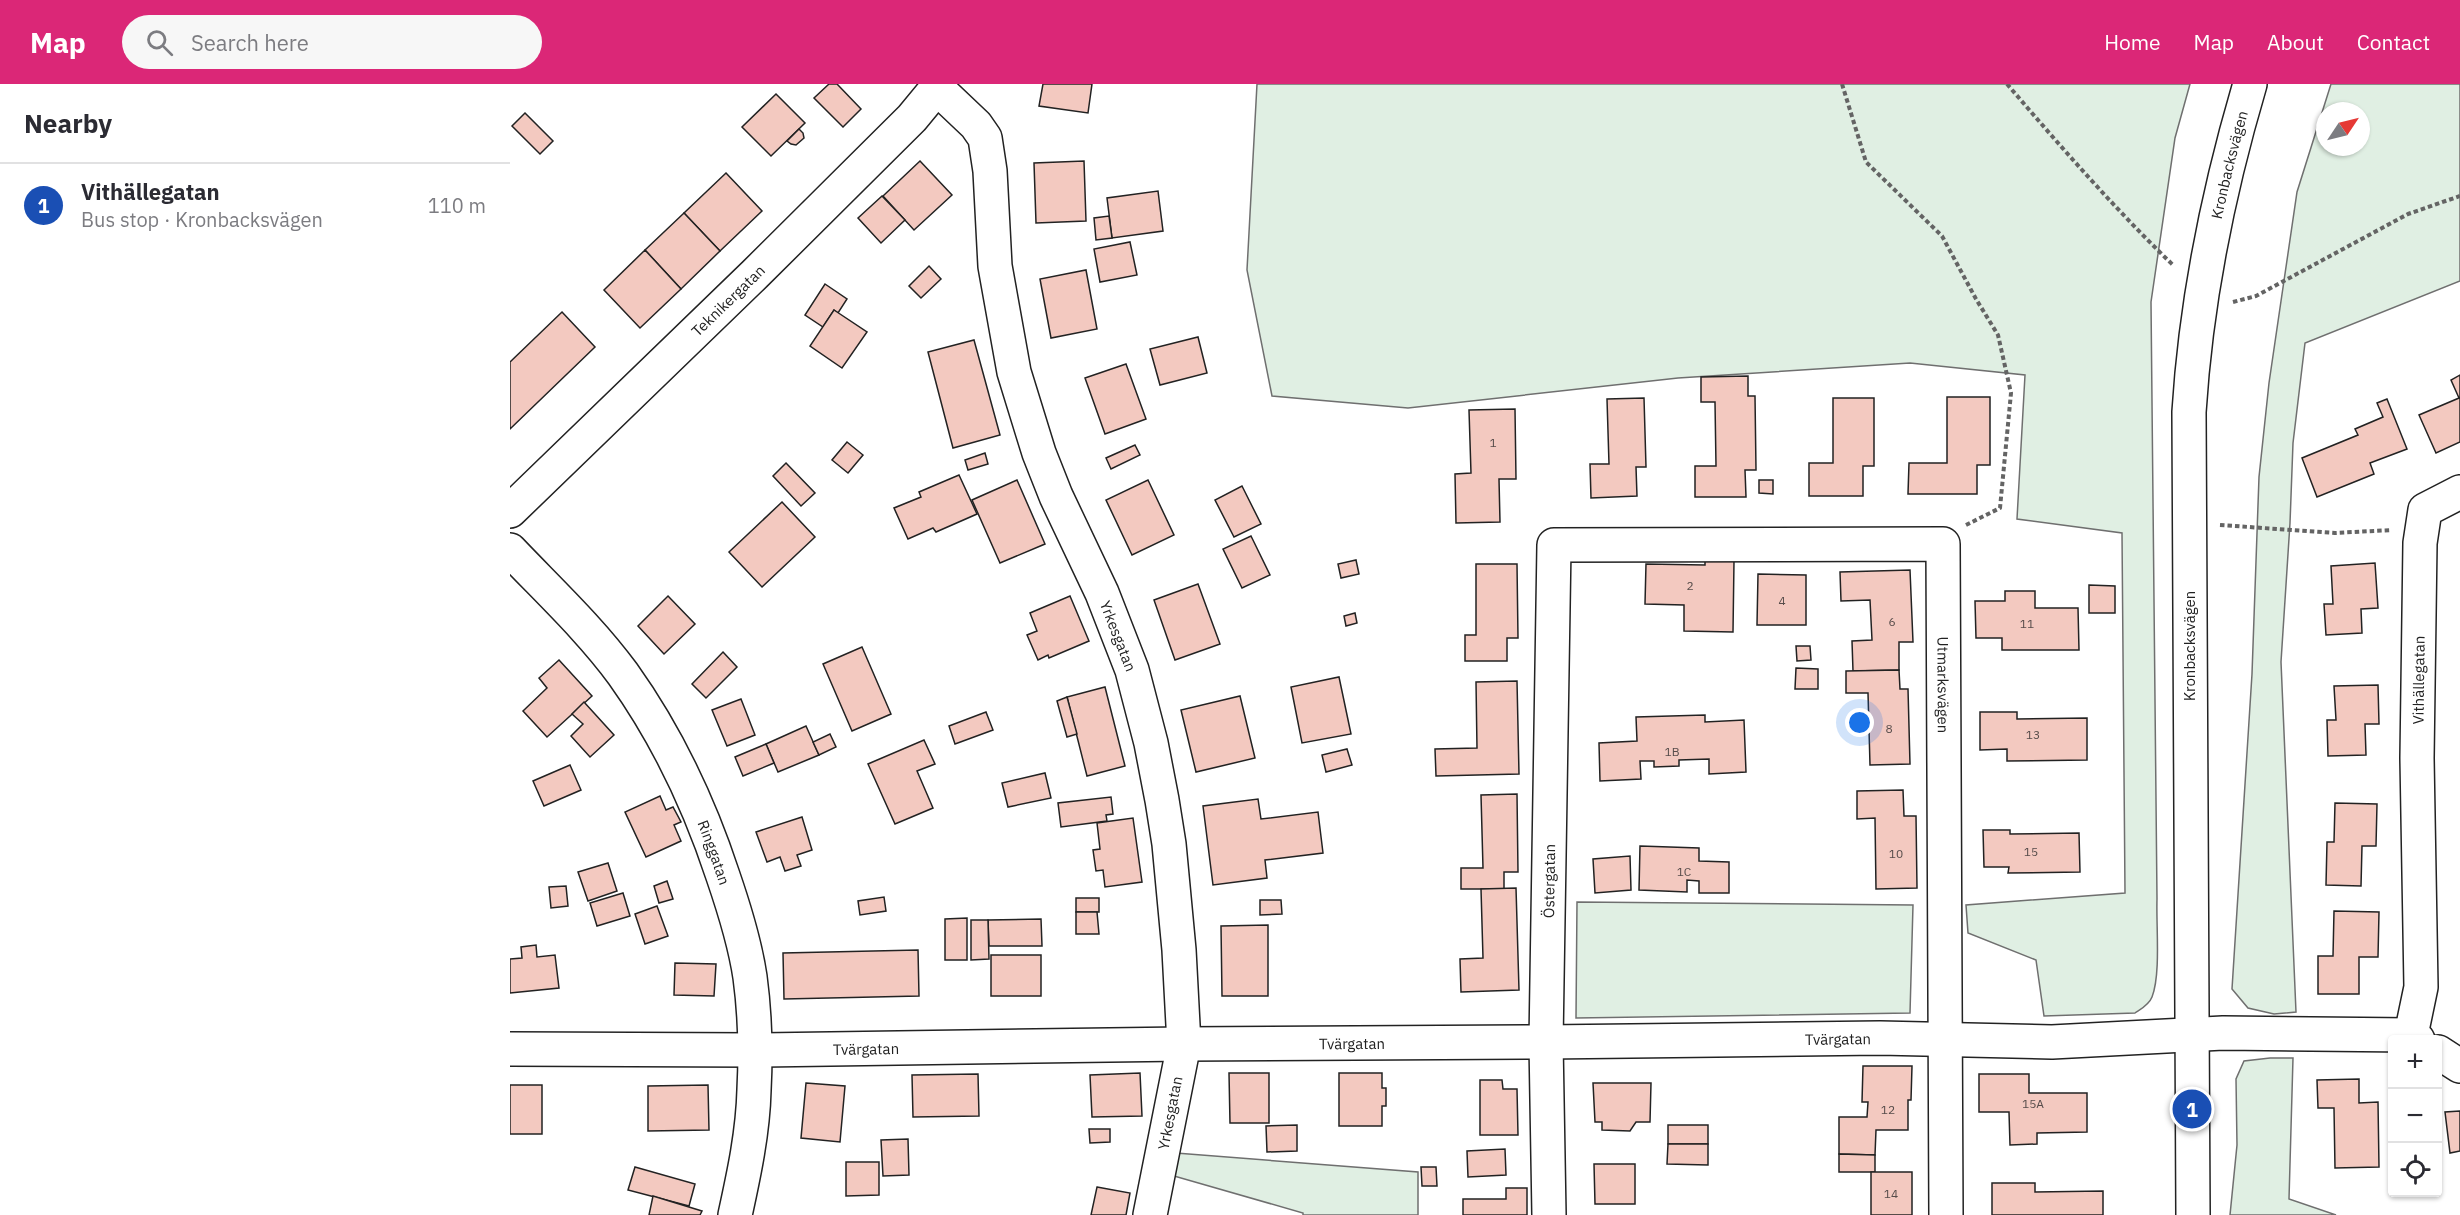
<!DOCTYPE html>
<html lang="en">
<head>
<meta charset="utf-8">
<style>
  :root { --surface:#fff; --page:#f7f7f7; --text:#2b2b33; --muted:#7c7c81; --line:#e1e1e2; --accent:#db2777 }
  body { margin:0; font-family:"IBM Plex Sans",sans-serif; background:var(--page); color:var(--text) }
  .controls { position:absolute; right:18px; bottom:18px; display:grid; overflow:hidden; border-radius:6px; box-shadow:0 2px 4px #0004 }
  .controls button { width:54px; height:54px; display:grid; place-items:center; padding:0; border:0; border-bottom:2px solid var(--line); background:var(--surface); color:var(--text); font:30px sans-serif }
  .compass { position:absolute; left:1806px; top:18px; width:54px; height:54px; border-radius:50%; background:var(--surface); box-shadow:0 2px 4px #0004; rotate:55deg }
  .you { position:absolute; left:1350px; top:639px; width:21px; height:21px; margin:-15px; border:4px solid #fff; border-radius:50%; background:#1a73e8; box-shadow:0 0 0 9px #1a73e833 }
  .badge { display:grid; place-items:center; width:39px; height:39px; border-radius:50%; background:var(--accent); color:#fff; font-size:20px; font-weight:700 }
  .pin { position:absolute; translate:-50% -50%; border:3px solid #fff; box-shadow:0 2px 6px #0006 }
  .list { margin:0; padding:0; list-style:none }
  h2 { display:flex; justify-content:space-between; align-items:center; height:78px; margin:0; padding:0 24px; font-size:26px }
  h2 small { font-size:20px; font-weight:400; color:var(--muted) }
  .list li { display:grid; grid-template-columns:39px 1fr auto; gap:18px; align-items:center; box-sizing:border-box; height:84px; padding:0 24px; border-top:2px solid var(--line) }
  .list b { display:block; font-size:22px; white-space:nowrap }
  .list p { margin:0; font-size:20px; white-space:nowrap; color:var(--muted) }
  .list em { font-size:20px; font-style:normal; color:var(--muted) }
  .icon { flex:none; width:33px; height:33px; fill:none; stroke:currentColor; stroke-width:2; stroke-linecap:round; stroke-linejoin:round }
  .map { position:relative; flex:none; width:1950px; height:1131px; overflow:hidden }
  header { display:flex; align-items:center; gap:36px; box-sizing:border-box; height:84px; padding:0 30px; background:var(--accent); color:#fff }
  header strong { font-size:28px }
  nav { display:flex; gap:33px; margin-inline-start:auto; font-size:21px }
  .search { width:420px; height:54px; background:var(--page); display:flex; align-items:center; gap:15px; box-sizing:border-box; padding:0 21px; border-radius:33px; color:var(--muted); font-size:22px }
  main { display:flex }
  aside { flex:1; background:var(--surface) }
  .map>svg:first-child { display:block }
  .green { fill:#e0efe3; stroke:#6f6f6f; stroke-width:1.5; fill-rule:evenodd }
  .building { fill:#f3c9c0; stroke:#222; stroke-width:1.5 }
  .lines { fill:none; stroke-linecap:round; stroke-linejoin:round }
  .minor-casing { stroke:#222; stroke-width:36 }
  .path { stroke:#646464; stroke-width:4; stroke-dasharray:4.5 3; stroke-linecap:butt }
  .minor { stroke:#fff; stroke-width:33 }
  .labels { text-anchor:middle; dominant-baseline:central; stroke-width:4.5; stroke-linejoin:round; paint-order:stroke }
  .number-label { font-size:12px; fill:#564c4a }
  .street-label { font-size:15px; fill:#222; stroke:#fff }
</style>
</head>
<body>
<header>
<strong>Map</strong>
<div class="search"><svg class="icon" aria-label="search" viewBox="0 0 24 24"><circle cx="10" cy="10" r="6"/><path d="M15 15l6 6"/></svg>Search here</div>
<nav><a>Home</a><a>Map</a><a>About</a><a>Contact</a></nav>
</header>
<main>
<aside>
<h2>Nearby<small></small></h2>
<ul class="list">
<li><span class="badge" style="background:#1a4fb4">1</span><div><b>Vithällegatan</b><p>Bus stop · Kronbacksvägen</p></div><em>110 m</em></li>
</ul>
</aside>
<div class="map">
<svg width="1950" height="1131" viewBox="0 0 1950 1131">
  <rect width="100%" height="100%" fill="#fff"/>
  <!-- green -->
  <g class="green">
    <path d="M747 0H1680L1665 54 1641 218 1647 815C1646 841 1651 890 1642 913 1639 921 1631 925 1625 929L1534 932 1526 876 1458 849 1456 821 1615 809 1612 449 1507 435 1515 291 1400 279 1168 294 898 324 762 312 737 186Z"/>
    <path d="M1821 0H1950V197L1795 259 1783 359 1780 439 1771 578 1786 928 1764 930 1738 924 1722 905 1742 590 1749 393 1759 299 1787 108ZM1815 27H1851V63H1815Z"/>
    <path d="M1067 818 1403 821 1400 929 1066 934Z"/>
    <path d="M1760 974H1783L1779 1115 1826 1131H1720L1727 1061 1726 995 1734 977Z"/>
    <path d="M653 1068 908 1088V1131H793V1129L650 1088Z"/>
  </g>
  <!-- building -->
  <g class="building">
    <path d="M319 0H327L351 25 333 43 304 14Z"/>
    <path d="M533 0H582L578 29 529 22Z"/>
    <path d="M266 10 295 39 261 72 232 43Z"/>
    <path d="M15 29 43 57 30 70 2 42Z"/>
    <path d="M289 45 293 49 294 54 286 61 281 60 277 57Z"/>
    <path d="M410 77 442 111 404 146 373 112Z"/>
    <path d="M574 77 576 137 526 139 524 79Z"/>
    <path d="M216 89 252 127 210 167 174 129Z"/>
    <path d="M648 107 653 147 602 154 597 114Z"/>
    <path d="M372 112 395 136 371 159 348 134Z"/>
    <path d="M174 129 210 167 171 205 135 166Z"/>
    <path d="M599 132 602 154 586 156 584 134Z"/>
    <path d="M620 158 627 191 590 198 584 165Z"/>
    <path d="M135 166 171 205 130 244 94 206Z"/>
    <path d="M419 182 431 195 411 214 399 202Z"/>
    <path d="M576 186 587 245 541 254 530 195Z"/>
    <path d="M315 200 337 215 328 229 324 226 313 243 295 231Z"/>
    <path d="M324 226 357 248 332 284 300 262Z"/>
    <path d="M52 228 85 263 0 345V278Z"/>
    <path d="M688 253 697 289 650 301 640 265Z"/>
    <path d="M464 256 490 351 443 364 418 268Z"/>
    <path d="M616 280 636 335 595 350 575 294Z"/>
    <path d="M1950 291V358L1926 369 1909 331 1949 314 1941 296Z"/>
    <path d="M1238 292V312H1245L1246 386H1235L1236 413H1185V382H1206L1205 318H1191V293Z"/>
    <path d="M1437 313H1480V381H1467V410H1398L1399 379H1437Z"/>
    <path d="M1134 314 1136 383H1126L1127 412 1081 414 1080 380H1099L1097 315Z"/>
    <path d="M1323 314H1364V382H1353V412H1299V379H1323Z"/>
    <path d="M1877 315 1897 365 1860 379 1864 390 1807 413 1792 374 1848 351 1845 345 1873 333 1867 319Z"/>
    <path d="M1005 325 1006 395H989L990 438 946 439 945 390 961 389 959 326Z"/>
    <path d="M337 358 353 371 338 389 322 376Z"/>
    <path d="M625 361 630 371 601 385 596 374Z"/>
    <path d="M475 369 478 380 458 386 455 376Z"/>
    <path d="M276 379 305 409 291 422 263 392Z"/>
    <path d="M449 391 467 430 426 448 423 444 398 455 384 424 411 413 409 408Z"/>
    <path d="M507 396 535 460 490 479 462 416Z"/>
    <path d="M638 396 664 451 622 471 596 416Z"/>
    <path d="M1249 396H1263V410L1249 409Z"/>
    <path d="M732 402 751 440 724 453 705 416Z"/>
    <path d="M272 418 305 453 252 503 219 468Z"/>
    <path d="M741 452 760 491 732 504 713 465Z"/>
    <path d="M846 476 849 490 831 494 828 480Z"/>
    <path d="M1195 477H1224L1223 548 1174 547V521L1135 520 1136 480 1195 481Z"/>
    <path d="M1865 479 1868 524 1851 525 1852 549 1816 551 1814 520H1823L1821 482Z"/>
    <path d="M966 480H1007L1008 554H997V577H955V551H966Z"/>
    <path d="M1400 486 1403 558H1389V586L1343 587 1342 557 1362 556 1360 516 1331 517 1330 488Z"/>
    <path d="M1248 490 1296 491V541H1247Z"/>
    <path d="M688 500 710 560 665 576 644 516Z"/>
    <path d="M1579 501 1605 502V529H1579Z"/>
    <path d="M1495 507H1525V524H1568L1569 566H1492V554H1466L1465 517H1495Z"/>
    <path d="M158 512 185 540 154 570 128 542Z"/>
    <path d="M560 512 579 557 539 574 538 571 528 576 517 551 527 547 520 529Z"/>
    <path d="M845 529 847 539 836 542 834 532Z"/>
    <path d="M1286 562H1300L1301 576 1287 577Z"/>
    <path d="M352 563 381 630 342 647 313 580Z"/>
    <path d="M213 568 227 583 196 614 182 600Z"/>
    <path d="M49 576 82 612 37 653 13 627 37 604 29 594Z"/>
    <path d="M1286 584 1308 585V605H1285Z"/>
    <path d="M1389 586 1390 605H1398L1400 680 1360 681 1358 609H1336V587Z"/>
    <path d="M829 593 841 650 792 659 781 603Z"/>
    <path d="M1007 597 1009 690 926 692 925 665 967 664 966 598Z"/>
    <path d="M1868 601 1869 640H1855L1856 671 1818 672 1817 636H1826L1824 602Z"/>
    <path d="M595 603 615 682 577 692 557 613Z"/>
    <path d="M730 612 745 674 686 688 671 626Z"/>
    <path d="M557 613 567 650 557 653 547 617Z"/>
    <path d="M231 615 245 651 217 662 202 626Z"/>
    <path d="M74 618 104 651 80 673 61 652 73 640 62 630Z"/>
    <path d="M476 628 483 646 445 660 439 642Z"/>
    <path d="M1470 628H1507V635L1577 634V676L1497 677V665L1470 666Z"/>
    <path d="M1195 631V638L1234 636 1236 688 1199 690V675L1169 676V682L1144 683V677H1130L1131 695 1090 697 1089 659 1127 657 1126 633Z"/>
    <path d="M296 642 309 671 268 688 256 660Z"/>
    <path d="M320 650 326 663 309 671 303 658Z"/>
    <path d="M414 656 425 680 407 687 423 724 385 740 358 680Z"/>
    <path d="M256 660 264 679 233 692 225 673Z"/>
    <path d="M837 665 842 681 816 688 812 671Z"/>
    <path d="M60 681 71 706 34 722 23 697Z"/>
    <path d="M535 689 541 714 498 723 492 699Z"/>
    <path d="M1393 706 1394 732H1406L1407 804 1366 805 1365 734 1347 735V707Z"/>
    <path d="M1007 710 1008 788H994V805H951V784H973L971 711Z"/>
    <path d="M150 712 156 726 163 723 171 738 164 741 171 757 136 773 115 728Z"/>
    <path d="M601 713 603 730 596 731 597 737 551 743 548 719Z"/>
    <path d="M748 715 751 735 808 728 813 769 755 776 757 794 703 801 693 722Z"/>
    <path d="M1825 719 1867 720 1866 762H1852L1851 802 1816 801 1817 758H1824Z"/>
    <path d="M292 733 302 766 287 771 291 782 275 787 270 773 257 778 246 748Z"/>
    <path d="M623 734 632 798 595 803 593 786 586 787 583 766 590 765 587 739Z"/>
    <path d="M1473 746H1500V750L1569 749 1570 788 1498 789 1499 783H1474Z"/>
    <path d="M1130 762 1189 764V777L1219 778V809H1189V797L1177 796V808L1129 806Z"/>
    <path d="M1120 772 1121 806 1085 809 1083 775Z"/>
    <path d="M98 779 107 807 78 817 68 788Z"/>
    <path d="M157 797 163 815 149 819 144 802Z"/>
    <path d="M56 802 58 822 41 824 39 803Z"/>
    <path d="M1006 804 1009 906 951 908 950 875 973 874 971 805Z"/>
    <path d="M113 809 120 832 87 842 80 819Z"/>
    <path d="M374 813 376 827 350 831 348 817Z"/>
    <rect x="566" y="814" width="23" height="14"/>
    <path d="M750 816H771L772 830 750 831Z"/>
    <path d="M147 822 158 852 135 860 125 830Z"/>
    <path d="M1824 827 1869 828 1868 873H1849V910H1808V872H1823Z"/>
    <path d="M566 828H587L589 850H566Z"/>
    <path d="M457 834V876H435V835Z"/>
    <path d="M531 835 532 862H479L478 836Z"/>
    <path d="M461 836H478L479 875 461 876Z"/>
    <path d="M758 841V912H712L711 842Z"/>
    <path d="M26 861 27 873 45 871 49 904 0 909V875L12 874 11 863Z"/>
    <path d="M408 866 409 912 274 915 273 869Z"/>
    <rect x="481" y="871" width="50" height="41"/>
    <path d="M165 879 206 880 204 912 164 911Z"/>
    <path d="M1353 982H1402L1401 1016H1398V1046H1366L1365 1071 1329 1070V1033H1357L1358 1018H1352Z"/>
    <path d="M630 989 632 1032 582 1033 580 991Z"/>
    <path d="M719 989H759V1039H720Z"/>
    <path d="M829 989H872V1004H876V1022H872V1042H829Z"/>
    <path d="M468 990 469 1032 403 1033 402 991Z"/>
    <path d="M1469 990H1519V1009H1577V1048L1527 1049V1060L1500 1061 1499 1028H1469Z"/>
    <path d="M1849 995V1019L1868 1018 1869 1083 1825 1084 1824 1024H1808L1807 996Z"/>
    <path d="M970 996H992L993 1005H1007L1008 1051H970Z"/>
    <path d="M296 999 335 1002 330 1058 291 1054Z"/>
    <path d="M1083 999H1141L1140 1038H1126L1120 1047 1092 1046V1038H1085Z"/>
    <rect x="0" y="1001" width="32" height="49"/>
    <path d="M198 1001 199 1046 138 1047V1002Z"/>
    <path d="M1950 1027V1067L1940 1069 1935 1028Z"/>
    <path d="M787 1041V1067L757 1068 756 1042Z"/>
    <rect x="1158" y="1041" width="40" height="19"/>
    <path d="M579 1045H600V1058L580 1059Z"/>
    <path d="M398 1055 399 1091 373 1092 371 1056Z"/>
    <path d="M1158 1060H1198V1081L1157 1080Z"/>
    <path d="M995 1065 996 1091 958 1093 957 1067Z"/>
    <path d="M1329 1070 1365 1071V1088H1329Z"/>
    <path d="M336 1078H369V1111L336 1112Z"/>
    <path d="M1084 1080H1125V1120H1085Z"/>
    <path d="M125 1083 185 1100 179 1122 118 1106Z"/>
    <path d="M911 1083H926L927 1102H912Z"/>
    <rect x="1361" y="1088" width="41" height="43"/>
    <path d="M1482 1099H1525V1108L1593 1107V1131H1482Z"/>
    <path d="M587 1103 620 1109 616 1131H581Z"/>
    <path d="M996 1104H1017V1131H953V1115H996Z"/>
    <path d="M143 1112 192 1127 190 1131H139Z"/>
  </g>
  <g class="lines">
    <!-- minor casing -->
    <g class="minor-casing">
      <g id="minor">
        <path id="s1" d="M427 4 466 41 475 54 480 87 485 182 504 288 529 369 546 412 592 509 622 586 641 659 652 716 659 760 669 866 674 960 640 1131"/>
        <path id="s2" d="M0 427 245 190 402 34 430 0"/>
        <path id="s3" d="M0 466C38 506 80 545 113 590 158 653 189 719 213 792 224 824 235 859 240 893 245 930 246 968 244 1006 243 1048 234 1090 225 1131"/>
        <path id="s4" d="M1901 951 1911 903 1907 674 1910 459 1915 426 1950 408"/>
        <path id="s5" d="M0 965 245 966 674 960 1036 958 1370 954 1542 958 1713 949 1901 951 1908 956"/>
        <path d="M1928 968 1950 982"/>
        <path id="s6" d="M1039 1131 1036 958 1044 461 1433 460 1436 1131"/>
        <path id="s7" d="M1683 1131 1679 328C1686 216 1708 108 1740 0"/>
      </g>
    </g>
    <!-- path -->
    <g class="path">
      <path d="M1332 0 1356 78 1432 152 1466 215 1488 251 1501 309 1490 424 1456 441"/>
      <path d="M1497 0C1551 63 1605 125 1664 182"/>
      <path d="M1723 218 1746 212 1898 130 1950 112"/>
      <path d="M1710 441 1825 449 1882 446"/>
    </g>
    <!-- minor -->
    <use href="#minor" class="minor"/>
  </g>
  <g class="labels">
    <!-- number labels -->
    <g class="number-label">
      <text x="983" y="358">1</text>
      <text x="1180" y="501">2</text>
      <text x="1272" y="516">4</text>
      <text x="1382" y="537">6</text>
      <text x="1517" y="539">11</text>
      <text x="1379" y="644">8</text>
      <text x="1523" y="650">13</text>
      <text x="1162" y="667">1B</text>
      <text x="1521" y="767">15</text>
      <text x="1386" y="769">10</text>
      <text x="1174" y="787">1C</text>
      <text x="1523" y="1019">15A</text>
      <text x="1378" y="1025">12</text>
      <text x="1381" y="1109">14</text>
    </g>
    <!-- street labels -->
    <g class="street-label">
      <text stroke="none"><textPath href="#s7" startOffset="1054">Kronbacksvägen</textPath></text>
      <text stroke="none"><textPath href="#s2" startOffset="303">Teknikergatan</textPath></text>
      <text stroke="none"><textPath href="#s1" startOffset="590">Yrkesgatan</textPath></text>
      <text transform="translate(1679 562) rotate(-90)">Kronbacksvägen</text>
      <text stroke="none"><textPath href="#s4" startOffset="356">Vithällegatan</textPath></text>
      <text stroke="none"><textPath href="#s6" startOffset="1200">Utmarksvägen</textPath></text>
      <text stroke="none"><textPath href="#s3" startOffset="369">Ringgatan</textPath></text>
      <text stroke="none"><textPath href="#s6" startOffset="334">Östergatan</textPath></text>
      <text stroke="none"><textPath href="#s5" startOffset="1328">Tvärgatan</textPath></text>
      <text stroke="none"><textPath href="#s5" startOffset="842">Tvärgatan</textPath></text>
      <text stroke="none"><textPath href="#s5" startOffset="356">Tvärgatan</textPath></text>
      <text transform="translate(660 1029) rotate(-79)">Yrkesgatan</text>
    </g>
  </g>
</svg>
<div class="controls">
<button>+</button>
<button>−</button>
<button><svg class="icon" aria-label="locate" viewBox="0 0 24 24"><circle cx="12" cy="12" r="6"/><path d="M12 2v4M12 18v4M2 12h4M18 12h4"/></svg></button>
</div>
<svg class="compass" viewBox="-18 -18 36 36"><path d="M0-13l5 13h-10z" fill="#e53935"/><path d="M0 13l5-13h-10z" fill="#7c7c81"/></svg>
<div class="you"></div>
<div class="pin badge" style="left:1682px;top:1025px;background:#1a4fb4">1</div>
</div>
</main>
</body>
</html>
